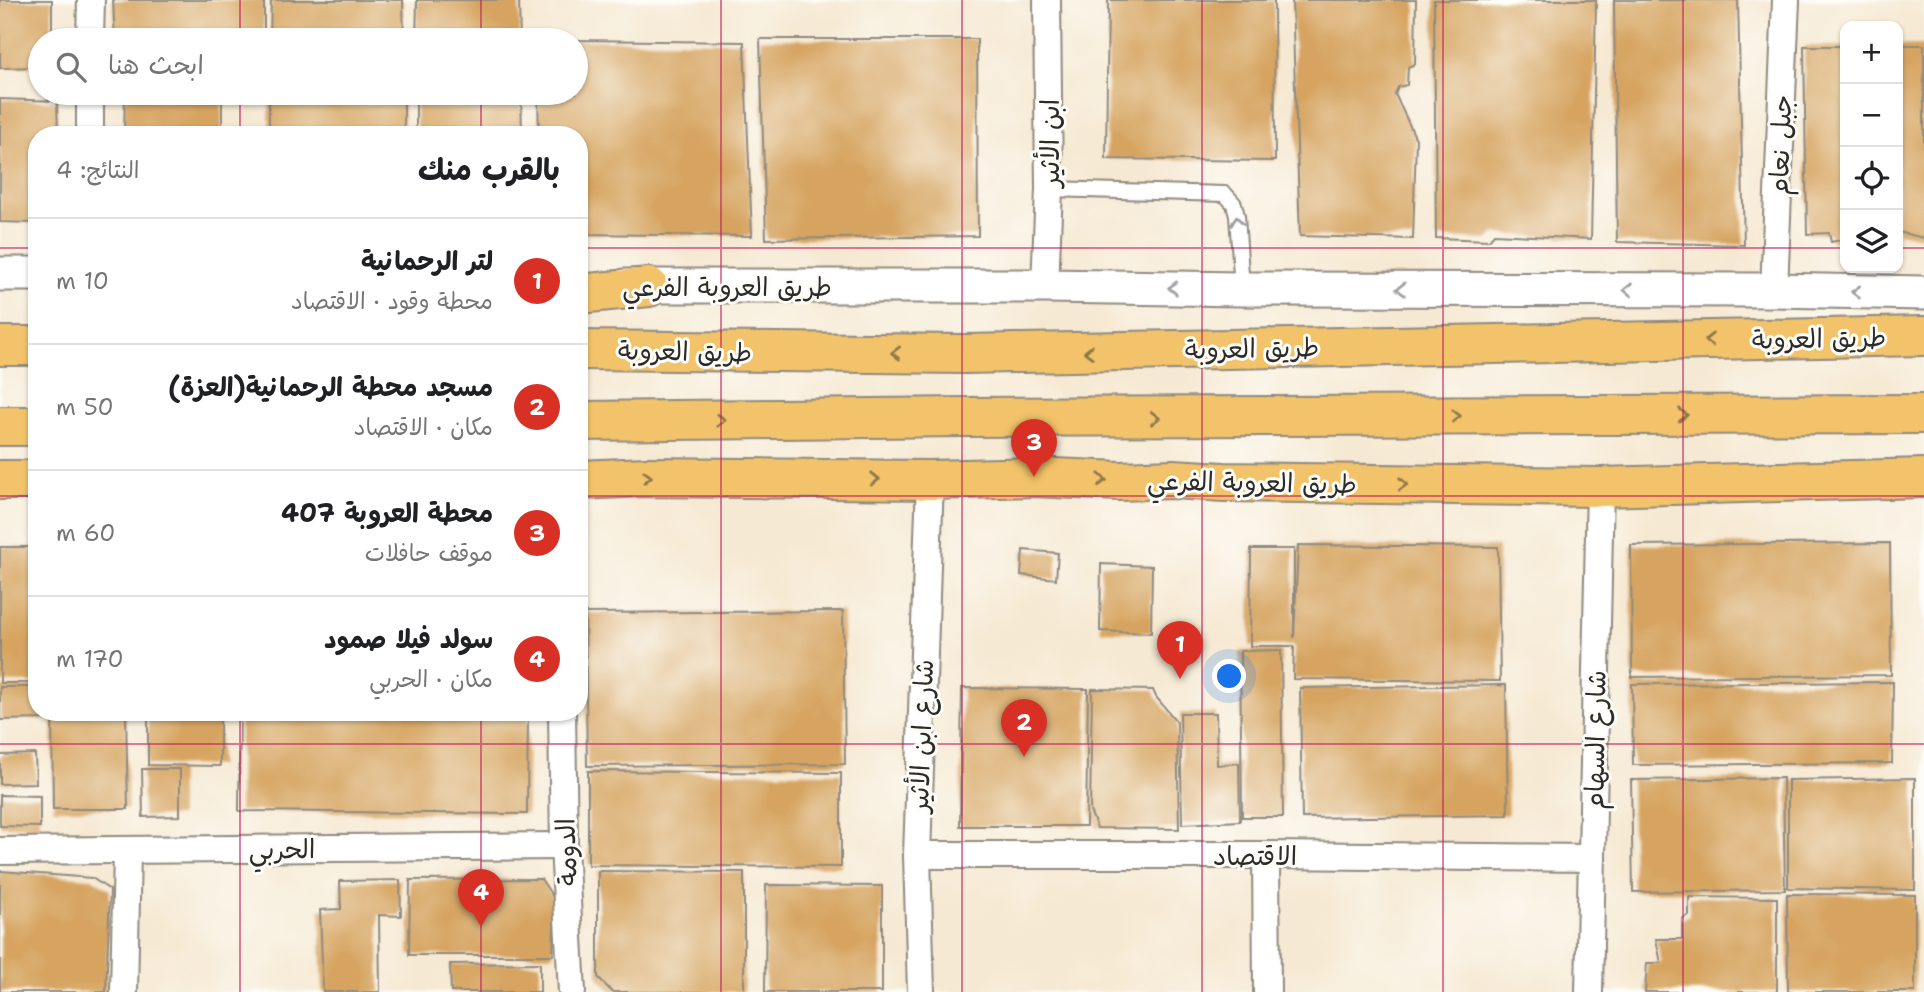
<!DOCTYPE html>
<html lang="ar">
<head>
<meta charset="utf-8">
<style>
  :root { --surface:#fff; --page:#f6f6f6; --text:#202124; --muted:#757577; --line:#e0e0e0; --accent:#d93025 }
  body { margin:0; font-family:"Shantell Sans","Playpen Sans Arabic",sans-serif; background:var(--page); color:var(--text); direction:rtl }
  .controls { position:absolute; right:21px; top:21px; display:grid; overflow:hidden; border-radius:14px; box-shadow:0 2px 5px #0004 }
  .controls button { width:63px; height:63px; display:grid; place-items:center; padding:0; border:0; border-bottom:2px solid var(--line); background:var(--surface); color:var(--text); font:35px sans-serif }
  .you { position:absolute; left:1230px; top:677px; width:24px; height:24px; margin:-18px; border:5px solid #fff; border-radius:50%; background:#1a73e8; box-shadow:0 0 0 10px #1a73e833 }
  .badge { display:grid; place-items:center; width:46px; height:46px; border-radius:50%; background:var(--accent); color:#fff; font-size:23px; font-weight:700 }
  .pin { position:absolute; translate:-50% -58px; filter:drop-shadow(0 2px 4px #0008) }
  .pin::after { content:''; position:absolute; top:37px; width:24px; height:21px; background:inherit; clip-path:polygon(0 0,100% 0,50% 100%) }
  .list { margin:0; padding:0; list-style:none }
  h2 { display:flex; justify-content:space-between; align-items:center; height:91px; margin:0; padding:0 28px; font-size:30px }
  h2 small { font-size:23px; font-weight:400; color:var(--muted) }
  .list li { display:grid; grid-template-columns:46px 1fr auto; gap:21px; align-items:center; box-sizing:border-box; height:126px; padding:0 28px; border-top:2px solid var(--line) }
  .list b { display:block; font-size:26px; white-space:nowrap }
  .list p { margin:0; font-size:23px; white-space:nowrap; color:var(--muted) }
  .list em { font-size:23px; font-style:normal; color:var(--muted) }
  .icon { flex:none; width:38px; height:38px; fill:none; stroke:currentColor; stroke-width:2; stroke-linecap:round; stroke-linejoin:round }
  .map { position:relative; flex:none; width:1924px; height:992px; overflow:hidden; direction:ltr }
  .search { position:absolute; background:var(--surface); box-shadow:0 2px 5px #0004; left:28px; top:28px; width:560px; height:77px; display:flex; align-items:center; gap:18px; box-sizing:border-box; padding:0 24px; border-radius:38px; color:var(--muted); font-size:26px }
  .panel { position:absolute; background:var(--surface); box-shadow:0 2px 5px #0004; left:28px; top:126px; width:560px; height:595px; border-radius:28px; direction:rtl }
  .map>svg:first-child { display:block }
  .building { fill:#d6a460 }
  .lines { fill:none; stroke-linecap:round; stroke-linejoin:round }
  .service-casing { stroke:#908a7f; stroke-width:18 }
  .minor-casing { stroke:#908a7f; stroke-width:30 }
  .tertiary-casing { stroke:#908a7f; stroke-width:37 }
  .primary-casing { stroke:#908a7f; stroke-width:42 }
  .service { stroke:#fff; stroke-width:14 }
  .minor { stroke:#fff; stroke-width:26 }
  .tertiary { stroke:#fff; stroke-width:33 }
  .primary { stroke:#f2c36a; stroke-width:38 }
  .oneway { stroke:#a0a0a0 }
  .oneway2 { stroke:#8e774a }
  .grid { fill:none; stroke:#c2185b; stroke-width:2; stroke-opacity:0.55 }
  .labels { text-anchor:middle; dominant-baseline:central; stroke-width:6; stroke-linejoin:round; paint-order:stroke }
  .street-label { font-size:26px; fill:#2b2b2b; stroke:#fdfcf7 }
</style>
</head>
<body>
<div class="map">
<svg width="1924" height="992" viewBox="0 0 1924 992">
  <rect width="100%" height="100%" fill="#fdfcf7"/>
  <filter id="ink" filterUnits="userSpaceOnUse"><feTurbulence type="fractalNoise" baseFrequency=".0143" numOctaves="2"/><feDisplacementMap in="SourceGraphic" scale="14" xChannelSelector="R" yChannelSelector="G"/><feConvolveMatrix kernelMatrix="1 2 1 2 8 2 1 2 1" color-interpolation-filters="sRGB"/></filter>
  <filter id="wash" filterUnits="userSpaceOnUse"><feTurbulence type="fractalNoise" baseFrequency=".00686" numOctaves="4" result="noise"/><feDisplacementMap in="SourceGraphic" scale="28" xChannelSelector="R" yChannelSelector="G"/><feGaussianBlur stdDeviation="1.57" result="paint"/><feColorMatrix in="noise" values="0 0 0 0 0 0 0 0 0 0 0 0 0 0 0 0 0 1.4 0 .05"/><feComposite in="paint" operator="in"/></filter>
  <g filter="url(#wash)">
    <rect width="100%" height="100%" fill="#f6e9d3"/>
    <g id="blocks">
      <!-- building -->
      <g class="building">
        <path d="M0 0H52V40H40V67L0 68Z"/>
        <path d="M113 0H264V40H115Z"/>
        <path d="M271 0H403L404 40H270Z"/>
        <path d="M417 0H519L520 40H416Z"/>
        <path d="M1108 0H1274L1275 161 1106 159Z"/>
        <path d="M1292 0H1416L1415 64 1408 67 1407 85 1398 87 1395 94 1416 139 1413 239 1300 236Z"/>
        <path d="M1434 0H1596L1591 239 1494 234 1489 240 1436 238Z"/>
        <path d="M1614 0H1738L1744 245 1617 242Z"/>
        <path d="M760 39H977L978 236 766 239Z"/>
        <path d="M576 40 744 42 752 236 579 234V135H539L538 93H576Z"/>
        <path d="M1898 45H1924V238L1898 232Z"/>
        <path d="M1804 46H1845V239L1831 242 1829 233 1807 234Z"/>
        <path d="M125 93H222V135H124Z"/>
        <rect x="269" y="93" width="135" height="42"/>
        <path d="M416 93H521L522 135H416Z"/>
        <path d="M0 99 57 101 58 135H37V223L0 222Z"/>
        <path d="M1890 543 1891 675 1632 677 1631 545Z"/>
        <path d="M1298 545 1498 547 1500 681 1293 679 1294 646H1250L1251 549H1294V638Z"/>
        <rect x="0" y="547" width="37" height="136"/>
        <path d="M1023 550 1058 553 1056 579 1021 575Z"/>
        <path d="M1101 564 1152 566 1151 633 1100 631Z"/>
        <path d="M843 611 845 764 587 766 585 613Z"/>
        <path d="M1281 650 1283 817H1242L1240 651Z"/>
        <path d="M1893 682 1892 763 1633 765 1632 684Z"/>
        <path d="M1506 685 1508 815 1302 818 1300 688Z"/>
        <path d="M0 687H37V712H45V719L0 720Z"/>
        <path d="M962 688 1088 689 1086 826H960Z"/>
        <path d="M1092 689 1153 690 1156 697 1177 722 1179 829 1097 828 1090 811Z"/>
        <path d="M52 712H126L128 809H53Z"/>
        <path d="M148 712H220V766L148 765Z"/>
        <path d="M240 712H528L527 814 239 811Z"/>
        <path d="M1180 713H1216L1217 765 1239 763 1240 821 1182 824Z"/>
        <path d="M35 754 36 783 0 784V755Z"/>
        <path d="M142 769H180V816L143 817Z"/>
        <path d="M588 771 841 773V867L588 865Z"/>
        <path d="M1783 778 1785 890 1633 892 1631 780Z"/>
        <path d="M1915 778V890L1788 888V780Z"/>
        <path d="M0 795 40 796V827L0 826Z"/>
        <path d="M0 871 92 878 110 890 106 992H0Z"/>
        <path d="M598 871 744 872V992H612L598 977Z"/>
        <path d="M541 879 555 900 553 955H409L410 880Z"/>
        <path d="M400 880 401 916 379 915 380 992H323L320 910 341 909 340 881Z"/>
        <path d="M766 885 882 886V992H765Z"/>
        <path d="M1787 894 1915 895V992H1788Z"/>
        <path d="M1689 897 1777 898V992H1645L1647 963H1661L1656 939H1682V919L1689 915Z"/>
        <path d="M540 963V992H451L450 964Z"/>
      </g>
    </g>
  </g>
  <g filter="url(#ink)">
    <use href="#blocks" fill-opacity="0" stroke="#908a7f" stroke-width="2"/>
    <g class="lines">
      <!-- service casing -->
      <g class="service-casing">
        <path id="service" d="M1049 189 1225 194 1234 204 1237 216 1242 289"/>
      </g>
      <!-- minor casing -->
      <g class="minor-casing">
        <g id="minor">
          <path d="M90 40 91 0"/>
          <path d="M90 135V93"/>
          <path d="M1045 286 1049 189 1047 0"/>
          <path d="M1774 290 1786 0"/>
          <path d="M562 712 564 846 572 992"/>
          <path d="M0 851 564 846"/>
          <path d="M917 855H1266L1592 858"/>
          <path d="M1266 855 1267 992"/>
          <path d="M124 992 127 851"/>
          <path d="M921 992 917 855 930 480"/>
          <path d="M1589 992 1600 487"/>
        </g>
      </g>
      <!-- tertiary casing -->
      <g class="tertiary-casing">
        <g id="tertiary">
          <path d="M0 274H37"/>
          <path d="M625 286H1045L1242 289 1774 290 1924 293"/>
        </g>
      </g>
      <!-- primary casing -->
      <g class="primary-casing">
        <g id="primary">
          <path d="M579 294 649 287"/>
          <path d="M0 346H37"/>
          <path d="M579 350 964 354 1924 336"/>
          <path d="M579 421 964 417 1924 414"/>
          <path d="M0 426H37"/>
          <path d="M0 480H37"/>
          <path d="M579 480 647 477 930 480 1034 477 1120 481 1173 479 1224 482 1600 487 1924 478"/>
        </g>
      </g>
      <!-- service -->
      <use href="#service" class="service"/>
      <!-- minor -->
      <use href="#minor" class="minor"/>
      <!-- tertiary -->
      <use href="#tertiary" class="tertiary"/>
      <!-- primary -->
      <use href="#primary" class="primary"/>
    </g>
    <!-- one-way arrows -->
    <defs><path id="oneway-chevron" d="M-2-3.5L2.5 0L-2 3.5" fill="none" stroke-width="1.6" stroke-linecap="round" stroke-linejoin="round" transform="scale(1.75)"/></defs>
    <g class="oneway">
      <use href="#oneway-chevron" transform="translate(1237 221) rotate(-97)"/>
      <use href="#oneway-chevron" transform="translate(1173 288) rotate(-179)"/>
      <use href="#oneway-chevron" transform="translate(1401 289) rotate(-180)"/>
      <use href="#oneway-chevron" transform="translate(1628 290) rotate(-180)"/>
      <use href="#oneway-chevron" transform="translate(1856 292) rotate(-179)"/>
    </g>
    <g class="oneway2">
      <use href="#oneway-chevron" transform="translate(1709 340) rotate(179)"/>
      <use href="#oneway-chevron" transform="translate(1089 352) rotate(179)"/>
      <use href="#oneway-chevron" transform="translate(896 353) rotate(-179)"/>
      <use href="#oneway-chevron" transform="translate(1683 415)"/>
      <use href="#oneway-chevron" transform="translate(1456 416)"/>
      <use href="#oneway-chevron" transform="translate(1155 418)"/>
      <use href="#oneway-chevron" transform="translate(721 420) rotate(-1)"/>
      <use href="#oneway-chevron" transform="translate(647 477) rotate(-1)"/>
      <use href="#oneway-chevron" transform="translate(875 479) rotate(1)"/>
      <use href="#oneway-chevron" transform="translate(1102 480) rotate(3)"/>
      <use href="#oneway-chevron" transform="translate(1403 484) rotate(1)"/>
    </g>
  </g>
  <!-- grid -->
  <path class="grid" d="M240 0V40M481 0V40M721 0V992M962 0V992M1202 0V992M1443 0V992M1683 0V992M240 93V135M481 93V135M0 248H37M579 248H1845M1898 248H1924M0 496H37M579 496H1924M240 712V992M481 712V992M0 744H1924"/>
  <g class="labels">
    <!-- street labels -->
    <g class="street-label">
      <text transform="translate(1049 143) rotate(-90)">ابن الأثير</text>
      <text transform="translate(1780 145) rotate(-88)">جبل نعام</text>
      <text x="727" y="286">طريق العروبة الفرعي</text>
      <text transform="translate(1819 338) rotate(-1)">طريق العروبة</text>
      <text transform="translate(1252 348) rotate(-1)">طريق العروبة</text>
      <text transform="translate(685 351) rotate(1)">طريق العروبة</text>
      <text transform="translate(1252 482) rotate(1)">طريق العروبة الفرعي</text>
      <text transform="translate(921 736) rotate(-88)">شارع ابن الأثير</text>
      <text transform="translate(1595 740) rotate(-89)">شارع السهام</text>
      <text transform="translate(282 849) rotate(-1)">الحربي</text>
      <text transform="translate(566 852) rotate(-92)">الدومة</text>
      <text x="1255" y="855">الاقتصاد</text>
    </g>
  </g>
</svg>
<div class="controls">
<button>+</button>
<button>−</button>
<button><svg class="icon" aria-label="locate" viewBox="0 0 24 24"><circle cx="12" cy="12" r="6"/><path d="M12 2v4M12 18v4M2 12h4M18 12h4"/></svg></button>
<button><svg class="icon" aria-label="layers" viewBox="0 0 24 24"><path d="M12 4l9 5-9 5-9-5zM3 14l9 5 9-5"/></svg></button>
</div>
<div class="you"></div>
<div class="pin badge" style="left:1180px;top:679px">1</div>
<div class="pin badge" style="left:1024px;top:757px">2</div>
<div class="pin badge" style="left:1034px;top:477px">3</div>
<div class="pin badge" style="left:481px;top:927px">4</div>
<div class="search"><svg class="icon" aria-label="search" viewBox="0 0 24 24"><circle cx="10" cy="10" r="6"/><path d="M15 15l6 6"/></svg>ابحث هنا</div>
<section class="panel">
<h2>بالقرب منك<small>النتائج: 4</small></h2>
<ul class="list">
<li><span class="badge">1</span><div><b>لتر الرحمانية</b><p>محطة وقود · الاقتصاد</p></div><em>10 m</em></li>
<li><span class="badge">2</span><div><b>مسجد محطة الرحمانية(العزة)</b><p>مكان · الاقتصاد</p></div><em>50 m</em></li>
<li><span class="badge">3</span><div><b>محطة العروبة 407</b><p>موقف حافلات</p></div><em>60 m</em></li>
<li><span class="badge">4</span><div><b>سولد فيلا صمود</b><p>مكان · الحربي</p></div><em>170 m</em></li>
</ul>
</section>
</div>
</body>
</html>
